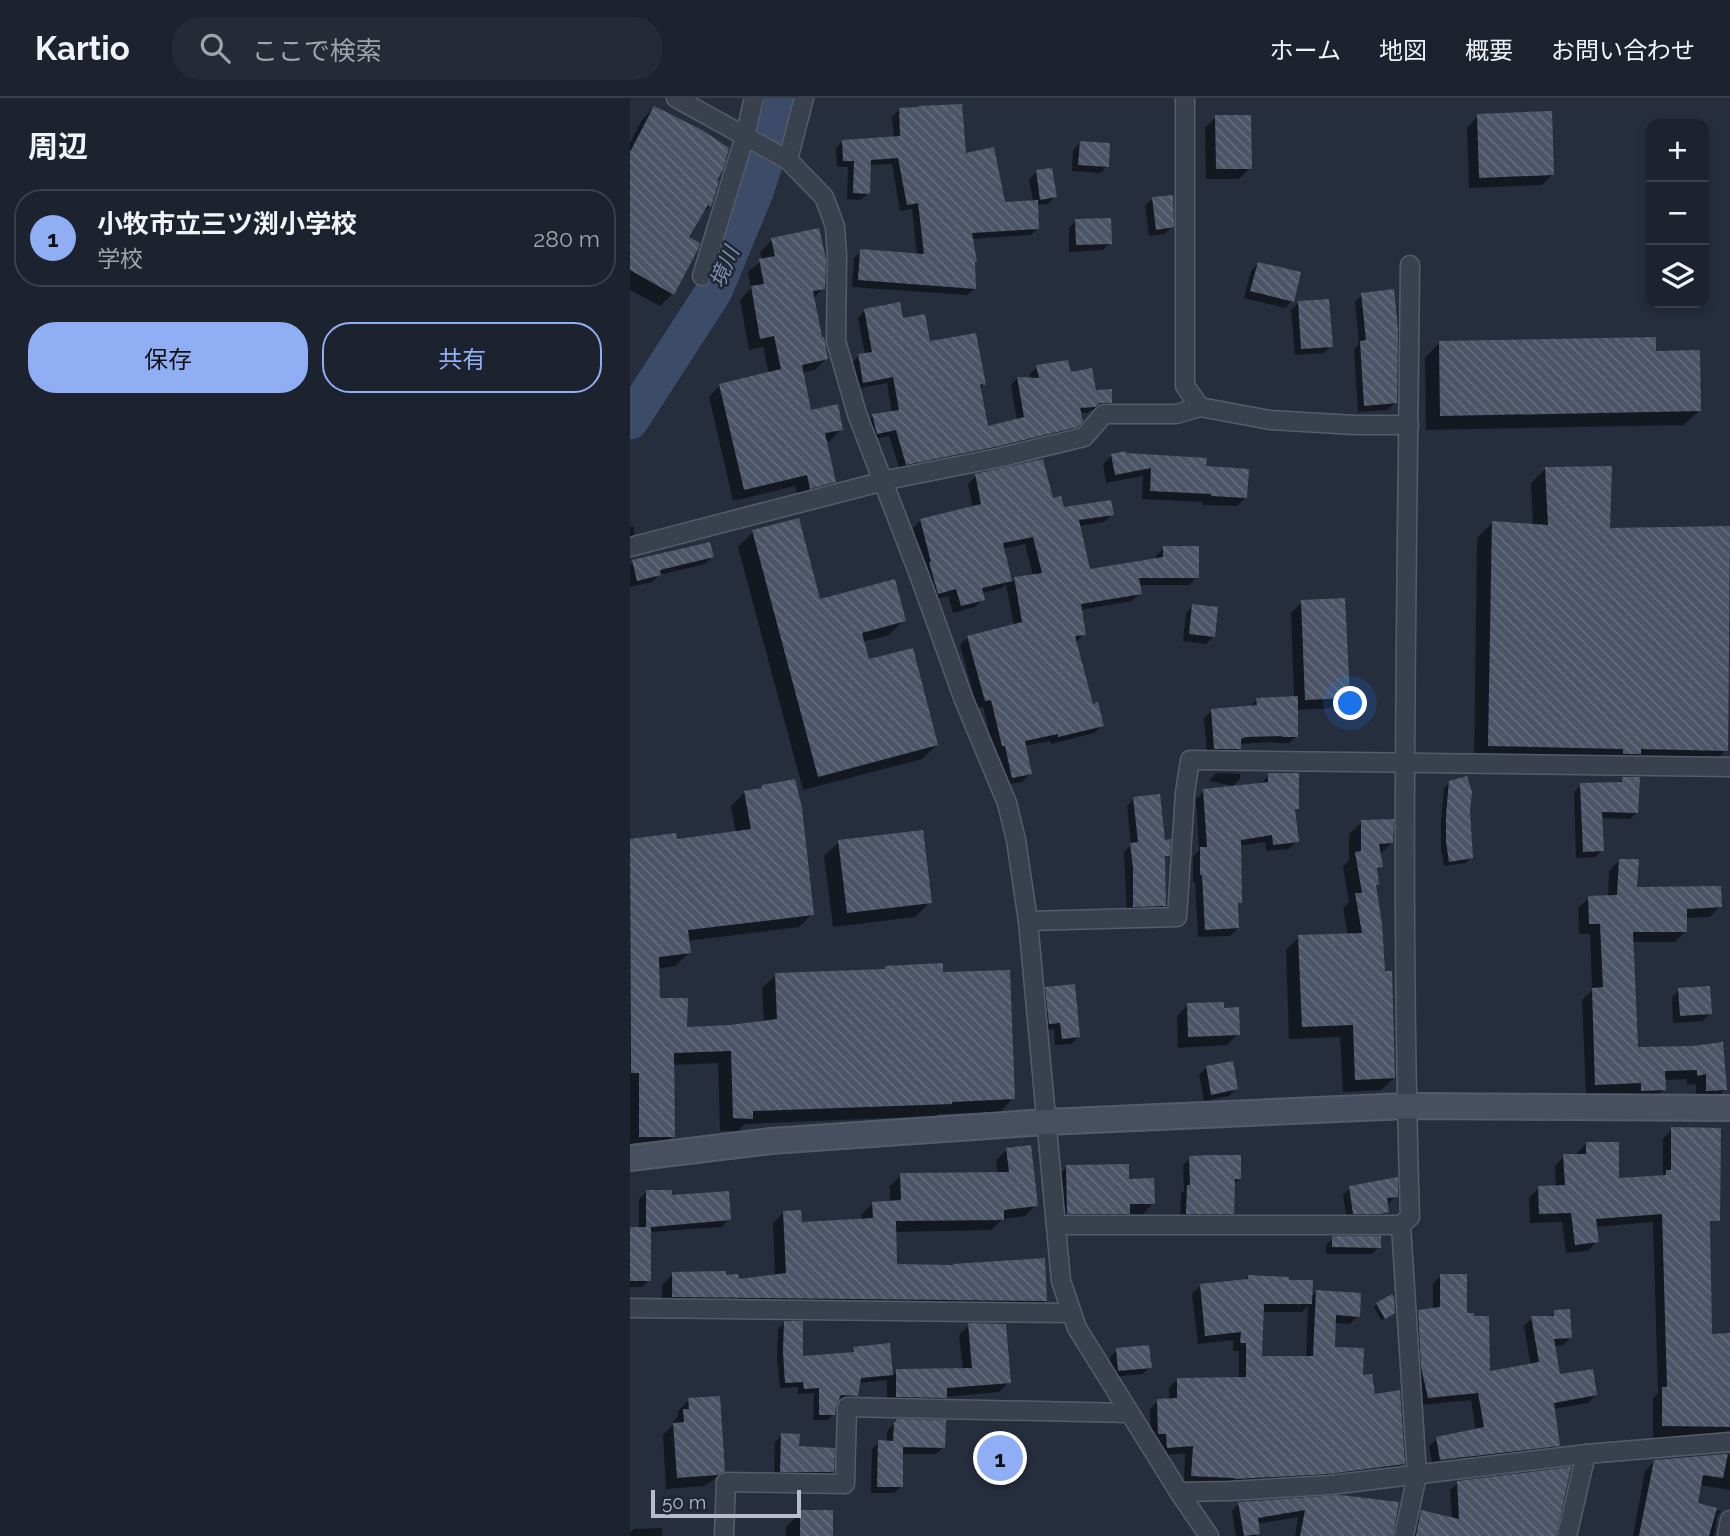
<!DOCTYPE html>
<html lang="ja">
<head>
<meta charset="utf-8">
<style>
  :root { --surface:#1c222e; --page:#252a36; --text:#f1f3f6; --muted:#a0a4aa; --line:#3a3f4a; --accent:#90aef4 }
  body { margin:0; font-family:Raleway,"Noto Sans JP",sans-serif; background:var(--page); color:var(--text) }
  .controls { position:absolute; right:21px; top:21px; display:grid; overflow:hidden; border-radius:14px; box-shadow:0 4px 10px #0003 }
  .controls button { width:63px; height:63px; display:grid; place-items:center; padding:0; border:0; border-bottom:2px solid var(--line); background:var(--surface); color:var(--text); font:35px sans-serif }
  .scale { position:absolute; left:21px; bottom:18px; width:150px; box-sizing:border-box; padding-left:7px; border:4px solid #b6bcc9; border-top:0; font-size:19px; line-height:24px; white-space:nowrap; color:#b6bcc9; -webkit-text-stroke:5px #1f2634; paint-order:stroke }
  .you { position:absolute; left:721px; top:606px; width:24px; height:24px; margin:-18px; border:5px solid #fff; border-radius:50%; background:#1a73e8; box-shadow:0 0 0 10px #1a73e833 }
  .badge { display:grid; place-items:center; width:46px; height:46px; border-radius:50%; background:var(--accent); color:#111; font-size:23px; font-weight:700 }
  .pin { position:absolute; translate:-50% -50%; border:4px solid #fff; box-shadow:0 2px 7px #0006 }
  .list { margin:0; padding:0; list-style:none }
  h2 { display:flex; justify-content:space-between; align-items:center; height:91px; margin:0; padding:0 28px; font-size:30px }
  h2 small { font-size:23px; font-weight:400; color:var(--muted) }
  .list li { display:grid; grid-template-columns:46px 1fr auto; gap:21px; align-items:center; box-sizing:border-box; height:98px; margin:0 14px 14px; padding:0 14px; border:2px solid var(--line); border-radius:28px }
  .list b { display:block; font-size:26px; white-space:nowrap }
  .list p { margin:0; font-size:23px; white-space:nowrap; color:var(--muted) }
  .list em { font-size:23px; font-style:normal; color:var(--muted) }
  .actions { display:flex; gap:14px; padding:21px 28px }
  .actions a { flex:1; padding:16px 0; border:2px solid var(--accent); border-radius:28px; text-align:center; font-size:24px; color:var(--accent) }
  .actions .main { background:var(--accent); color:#111 }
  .icon { flex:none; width:38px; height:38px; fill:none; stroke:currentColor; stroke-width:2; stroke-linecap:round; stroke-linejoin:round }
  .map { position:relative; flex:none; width:1100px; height:1438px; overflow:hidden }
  header { display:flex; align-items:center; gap:42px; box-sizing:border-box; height:98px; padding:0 35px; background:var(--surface); border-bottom:2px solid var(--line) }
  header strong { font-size:33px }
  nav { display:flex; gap:38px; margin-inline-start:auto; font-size:24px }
  .search { width:490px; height:63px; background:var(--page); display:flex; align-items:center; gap:18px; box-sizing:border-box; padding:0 24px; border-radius:28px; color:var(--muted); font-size:26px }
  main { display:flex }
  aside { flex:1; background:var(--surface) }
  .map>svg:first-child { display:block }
  .shadow { fill:#0007; fill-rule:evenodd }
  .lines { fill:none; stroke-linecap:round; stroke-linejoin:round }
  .river { stroke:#3c4b67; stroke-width:37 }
  .building { fill:url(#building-back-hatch) }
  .street-casing { stroke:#555c69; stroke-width:21 }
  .secondary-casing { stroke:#555c69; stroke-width:28 }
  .street { stroke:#3a414e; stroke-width:18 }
  .secondary { stroke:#484f61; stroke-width:24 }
  .labels { text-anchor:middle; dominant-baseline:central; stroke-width:5; stroke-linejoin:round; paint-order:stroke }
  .water-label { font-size:21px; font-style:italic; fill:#7f8fb0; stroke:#1f2634 }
</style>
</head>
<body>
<header>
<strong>Kartio</strong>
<div class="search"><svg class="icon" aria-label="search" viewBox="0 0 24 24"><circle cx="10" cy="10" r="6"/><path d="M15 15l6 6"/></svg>ここで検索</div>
<nav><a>ホーム</a><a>地図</a><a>概要</a><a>お問い合わせ</a></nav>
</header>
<main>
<aside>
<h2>周辺<small></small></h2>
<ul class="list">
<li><span class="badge">1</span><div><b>小牧市立三ツ渕小学校</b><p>学校</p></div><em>280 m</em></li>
</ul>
<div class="actions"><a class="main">保存</a><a>共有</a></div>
</aside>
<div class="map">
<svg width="1100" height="1438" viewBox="0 0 1100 1438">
  <defs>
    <pattern id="building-back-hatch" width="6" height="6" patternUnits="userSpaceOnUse" patternTransform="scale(1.75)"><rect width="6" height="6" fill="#4c5567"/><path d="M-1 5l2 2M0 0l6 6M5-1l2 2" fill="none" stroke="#646c7b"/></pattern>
  </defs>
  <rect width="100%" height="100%" fill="#262e3e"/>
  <!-- shadow -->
  <g class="shadow">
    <path d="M24 10 85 82 80 108 70 118 57 140 43 195 30 208 0 192V45L12 22Z"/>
    <path d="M269 12 335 57 373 106 403 104 399 81 407 74 425 99 418 106 406 107 408 130 401 137 341 141 344 191 337 197 222 189 224 160 231 153 287 158 282 111 270 113 262 66 239 67 238 95 231 102 217 101 218 69H207L206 50 213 43 264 40 262 19Z"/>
    <path d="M848 18 923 76 912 87 839 90 837 29Z"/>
    <path d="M586 19 620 70 609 81H576L575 30Z"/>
    <path d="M450 45 477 68 470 75 442 73 443 52Z"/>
    <path d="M522 101 542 129 535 136 519 138 515 108Z"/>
    <path d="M446 123 480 145 473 152 439 154V130Z"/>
    <path d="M142 142 193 190 183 201 196 261 185 272 172 275 180 314 211 331 200 343 195 344 204 383 192 395 168 401 165 388 103 403 79 299 90 287 139 276 133 249 119 252 110 202 121 190 118 174 132 162 130 154Z"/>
    <path d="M628 166 662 203 655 210 614 200 621 173Z"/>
    <path d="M732 197 765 305 758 312 728 314 724 251 729 246 725 204Z"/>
    <path d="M668 205 701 248 694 255 665 257 661 212Z"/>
    <path d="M234 213 272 222 299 246 354 286 349 291 356 330 387 323 381 287 387 280 401 282 400 276 407 269 439 276 481 304 474 311 461 312 457 315H449L451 323 439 335 361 354 270 372 259 338 240 342 236 325 243 318 262 315 257 285 226 291 222 265 228 258 235 257 228 220Z"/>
    <path d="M809 245 1024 255 1069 313 1054 327 796 332 795 260Z"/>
    <path d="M482 357 574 370 616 399 607 408 572 407 573 404 512 401 513 378 476 385 473 366Z"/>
    <path d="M916 370 978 432 1096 652 1082 667 844 663 847 440 862 425 903 428 901 385Z"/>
    <path d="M346 378 422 402 432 411 482 416 474 424 449 428 459 473 526 462V458L534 450 567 479 559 487H509L510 495 502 503 450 512 454 536 445 545 462 608 472 627 464 635 421 646 420 643 394 648 400 676 392 684 374 687 367 655H364L353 609 347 610 330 547 338 539 384 528 376 486 372 490 352 495 353 501 345 509 323 515 318 498 300 503 283 430 291 422 343 410 338 386ZM395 446 403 478 385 481 381 485 372 451Z"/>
    <path d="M3 428 5 435 0 440V429Z"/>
    <path d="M123 434 188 503 274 522 259 537 232 544 237 563 307 647 292 661 173 692 108 449Z"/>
    <path d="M82 459 75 466 29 477 22 484 0 489V467L3 464Z"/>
    <path d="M672 504 718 599 707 610 666 612 667 638 659 645H645V644L609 646V651L602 658 577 657 574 620 581 613 620 609 627 602 664 600 661 515Z"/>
    <path d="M563 507 583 539 576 546 553 543 556 515Z"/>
    <path d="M586 675 610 676V681L603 688 579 683Z"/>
    <path d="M639 677 667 710 664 713 667 743 659 751 636 753 635 744 609 748 610 805 607 808 608 830 600 838 568 839 565 784H563V759L569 752 566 701 574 693 631 685Z"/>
    <path d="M993 681 1007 714 1000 721 971 720 972 752 965 759 946 760 944 694 951 687 988 686Z"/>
    <path d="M820 685 838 713 841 759 836 765 814 768 811 750V724L814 690Z"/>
    <path d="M132 689 182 816 169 829 57 843 59 855 45 868 27 871 28 901 55 931 134 925 132 890 146 877 253 872 256 869 312 876 383 1000 370 1014 309 1016 306 1018 115 1026 108 1033H90L88 965 43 967V1038L30 1052H0V743L45 737V743L106 735 101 708 114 695 130 692Z"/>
    <path d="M504 701 533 744 538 757 533 762 534 807 527 814 497 815 494 754 501 747 497 708Z"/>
    <path d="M732 724 762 745 749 757 751 769 746 774 748 786 745 789 764 980 751 992 713 994 710 939 659 941 656 852 669 839 718 837 713 810 719 804 713 769 719 762V736Z"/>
    <path d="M209 744 300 804 285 819 203 829 194 758Z"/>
    <path d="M990 762 1006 791 1090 808 1080 819 1056 820V833L1045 844H1002L1006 951 1062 950 1095 992 1084 1002 1066 1003V986L1057 987V981L1034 982 1035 991 1024 1002 1002 1003 1001 995 956 997 952 902 962 892 960 836H949L948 810 959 800 978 799 979 773Z"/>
    <path d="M416 890 449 938 441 946 425 947 424 931 412 932 409 898Z"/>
    <path d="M1049 892 1080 915 1073 923 1043 925 1042 899Z"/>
    <path d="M558 907 592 912 608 936 597 947 548 950 547 918Z"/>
    <path d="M577 969 606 991 599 998 574 1003 569 976Z"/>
    <path d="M1042 1031 1078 1116 1080 1238 1100 1237V1347H1023V1300L1028 1295 1023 1124 965 1129 967 1143 958 1153 936 1155 932 1124 900 1125 899 1100 909 1090 926 1089 925 1068 934 1058H947V1055L956 1046 987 1082 1033 1078V1041Z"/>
    <path d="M377 1051 406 1107 395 1118 373 1121 361 1132 264 1134 265 1168 416 1203 405 1214 32 1209V1187L43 1176 94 1179 107 1183 145 1178 143 1125 154 1114 170 1125 232 1123 231 1117 242 1106 260 1104V1088L271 1077 368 1076 366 1063Z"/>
    <path d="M560 1060 609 1081 603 1087 602 1115 595 1122H550L551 1095 554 1093 553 1067Z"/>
    <path d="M437 1069 498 1083 523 1105 513 1116H497L487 1125H427L426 1079Z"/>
    <path d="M720 1090 766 1098 759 1105 756 1106 757 1113 750 1121 717 1122 713 1097Z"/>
    <path d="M16 1094 40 1099 99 1121 92 1129 19 1134 20 1182 12 1189H0V1130H9V1101Z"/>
    <path d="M703 1140 749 1149 742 1156H696V1147Z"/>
    <path d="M811 1178 835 1217 858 1275 901 1268 894 1228 902 1220H919L925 1214 941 1239 933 1247 923 1248 929 1278 966 1297 958 1305 923 1311 929 1347 921 1355 803 1369 799 1348 807 1341 846 1333 841 1302 791 1307 781 1221 789 1214 803 1212V1186Z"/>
    <path d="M618 1179 681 1199 686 1194 728 1218 720 1226 704 1225 703 1251 731 1279 743 1298 773 1366 765 1374 689 1383 554 1386 555 1355 529 1358 528 1343H521L520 1311 528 1303 539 1302V1290L547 1282 609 1281V1253H603V1242L568 1246 562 1196 570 1188 614 1183ZM678 1208 676 1260H631L632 1214H672Z"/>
    <path d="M747 1206 760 1218 751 1222 744 1209Z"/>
    <path d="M154 1225 171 1260 218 1257 224 1251 258 1247 262 1278 267 1273 333 1272 329 1237 339 1227 379 1284 369 1294 315 1299 305 1309 257 1308V1282L229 1285 227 1297 221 1303H206L204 1316 198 1322H183L184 1295 168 1296V1289L150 1290 147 1261 148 1231Z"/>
    <path d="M487 1252 520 1269 513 1276 482 1279 480 1259Z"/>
    <path d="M59 1302 93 1372 82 1383 74 1388 36 1391 33 1337 43 1327V1324L48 1318V1313Z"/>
    <path d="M266 1323 313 1349 306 1356H271V1388L264 1395H241L242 1351 249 1344H257V1333Z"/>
    <path d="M152 1337 168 1349 202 1374 195 1381 144 1380 145 1344Z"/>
    <path d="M1100 1357V1392L1070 1387 1066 1406 1091 1413 1087 1418 1084 1438H1003L1015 1373 1025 1363Z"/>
    <path d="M828 1385 924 1438H780L784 1422 792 1414 822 1421 820 1392Z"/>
    <path d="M710 1399 761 1438H665L668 1419 627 1426 628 1435 626 1438H606L602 1413 609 1406Z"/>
    <path d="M171 1414 201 1438H156V1429Z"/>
    <path d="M32 1430V1438H0V1434L4 1431Z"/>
  </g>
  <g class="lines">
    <!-- river -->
    <path class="river" d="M0 323 84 193 125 94 151 13 154 0"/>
  </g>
  <!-- building -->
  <g class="building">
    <path d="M332 6 336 55 364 49 375 104 408 102 409 131 342 135 347 164H345L346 191 228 182 230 151 294 156 288 105 277 107 268 60 241 62 240 96 223 95 224 63H213L212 42 270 38 269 10 288 9V8Z"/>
    <path d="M24 8 72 32 99 50 93 72 87 82 89 83 81 109 78 107 59 139 70 145 69 149 44 197 0 172V54Z"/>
    <path d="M922 13 924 77 849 80 847 16Z"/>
    <path d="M585 17H621L622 71H586Z"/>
    <path d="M450 43 480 45 479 69 448 67Z"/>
    <path d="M422 70 427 99 410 102 406 72Z"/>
    <path d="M543 97 544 129 526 132 522 99Z"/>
    <path d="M481 120 482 146 446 147 445 121Z"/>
    <path d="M189 130 196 161 195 191 183 193 192 239H194L198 261 172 267 181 312 208 306 213 332 195 335 206 384 180 391 177 377 114 392 89 286 151 271 144 238 130 241 121 188 134 186 129 161 145 158 141 140Z"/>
    <path d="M628 164 671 174 664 204 620 193Z"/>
    <path d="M764 191 768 232 767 305 734 308 730 243 736 242 731 195Z"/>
    <path d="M699 201 703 249 671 251 668 203Z"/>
    <path d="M270 204 273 220 295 216 300 243 346 235 356 287 350 286 358 328 394 319 387 279 409 280 406 267 438 262 441 274 462 270 466 292 482 291V305H470L465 309 450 310 453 323 448 329 370 348 276 367 266 332 247 336 242 316 269 312 263 279 233 285 228 256 242 254 234 211Z"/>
    <path d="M1026 239V253L1070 252 1071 313 810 318 809 243Z"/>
    <path d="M496 353V355L577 360 576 368 619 371 617 400 581 398V396L520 393 521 370 485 377 481 356Z"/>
    <path d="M413 361 423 400 431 398 434 409 481 402 484 417 449 422 460 471 533 459V448H569V480H509L512 496 451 506 456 537 445 538 463 606 468 604 474 628 428 639V636L395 643 402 676 382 680 375 648H372L361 602 355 603 337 538 392 524 384 479 412 475 403 439 373 445 382 483 352 490 355 502 331 508 326 491 308 496 299 464H301L290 421 351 406 345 376Z"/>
    <path d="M982 368 980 430 1100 428 1098 653 1011 651V656H993V651L858 648 862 423 918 427 915 369Z"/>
    <path d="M169 420 190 501 265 481 276 523 232 535 239 561 283 550 308 647 188 679 122 432Z"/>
    <path d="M80 444 84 459 30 472 31 477 7 483 2 462Z"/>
    <path d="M715 500 720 600 675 602 671 502Z"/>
    <path d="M562 506 588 509 585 539 559 536Z"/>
    <path d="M668 598V639H652V638L616 639 611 641V651H584L581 611 627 607 626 600Z"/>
    <path d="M638 675H669V711H665L669 744 643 747 642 737 611 742 612 805H608L609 830 575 832 572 777H570V749H577L573 691 638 684Z"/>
    <path d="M837 678 842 694 840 713 843 760 819 764 816 744V717L819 683Z"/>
    <path d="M992 679H1010L1008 715 972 714 974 753 953 754 950 685 992 684Z"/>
    <path d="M165 681 172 710 184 817 58 832 61 855 29 859 30 900H58L57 929 99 927 147 921 145 875 255 871V868L313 865V874L380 872 385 1001 322 1004V1006L123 1013V1021L103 1020 101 953 44 955 45 1039H9V975H1L0 741 46 735 47 741 121 731 114 693 132 690V687Z"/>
    <path d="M530 696 535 742 541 741 540 758H535L536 808 503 809V770L500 745 508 744 503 699Z"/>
    <path d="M764 721 763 745 749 746 753 769 747 770 749 787H746L752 826 755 873H762L765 980 725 982 723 927 672 929 668 837 732 835 725 795H732L725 754 731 753V722Z"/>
    <path d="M293 732 302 805 217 815 208 742Z"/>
    <path d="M989 761H1009L1007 789 1091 788 1092 809 1057 811V834H1003L1008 949 1062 948 1093 944 1097 992 1076 993V976L1067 978V972L1035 973 1036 992 1011 993V985L965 987 962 890 973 889 970 826H959L958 798 987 797Z"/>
    <path d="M445 886 450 939 432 941 430 925 419 926 415 889Z"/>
    <path d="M1080 888 1082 916 1050 918 1048 890Z"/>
    <path d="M594 904V910L609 909 610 937 558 939 557 905Z"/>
    <path d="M603 963 608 991 581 997 576 968Z"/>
    <path d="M1041 1029 1091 1030 1090 1123H1080L1082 1236 1100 1235V1329L1032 1328V1289H1037L1032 1116 966 1121 969 1144 945 1147 941 1115 909 1116 908 1088 935 1087 933 1056H956V1044H989V1080L1036 1077V1072H1041Z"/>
    <path d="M401 1047 408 1108 374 1112V1122L266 1123 267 1166 323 1167V1166L415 1160 417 1203 42 1199V1174L96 1173V1177L108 1176 109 1181 156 1175 153 1113 171 1112 172 1124 243 1120 242 1104 271 1102 270 1075 379 1074 376 1050Z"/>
    <path d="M580 1057H611V1081H605L604 1116H556L557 1087H560L559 1058Z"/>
    <path d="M499 1066V1081L524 1080 525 1106H500V1116H437L436 1067Z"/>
    <path d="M768 1079V1099L757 1100 759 1114 751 1116H723L719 1088Z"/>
    <path d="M16 1092H42V1097L99 1093 101 1122 21 1129V1183H0V1129H16Z"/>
    <path d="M702 1138H751V1150L702 1149Z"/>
    <path d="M810 1176H837V1215H844V1218H859L860 1273 909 1264 901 1218H924V1212L940 1211 942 1240 924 1241 930 1276 963 1271 967 1297 924 1305 930 1348 810 1362 806 1339 854 1329 848 1295 798 1300 791 1269 788 1212 810 1209Z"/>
    <path d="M618 1177 659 1179V1182H683L682 1206H634L632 1258H683L686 1192 731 1195 730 1219 706 1217 705 1249 734 1250 733 1277 742 1276 745 1296 770 1292 775 1366 699 1376 605 1381 604 1380 561 1378 563 1348 537 1350 536 1336H528L527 1301 547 1300V1280L616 1279V1245H610L611 1234 575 1238 570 1186 618 1181Z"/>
    <path d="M762 1196 764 1199 765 1215 755 1221 746 1205Z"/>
    <path d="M154 1223H173V1258L224 1254 223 1249 260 1245 263 1277 231 1280 228 1298 211 1297 206 1308 205 1317H189V1290L174 1291 173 1284 155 1285 153 1254Z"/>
    <path d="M338 1225 376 1226 381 1285 317 1290V1300L266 1299V1271L342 1270Z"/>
    <path d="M519 1247 522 1270 488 1273 486 1250Z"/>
    <path d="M90 1298 95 1373 87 1377 47 1380 43 1325 54 1324 53 1311H59L58 1300Z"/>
    <path d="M266 1321 316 1322 315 1350 273 1349V1389H247L248 1342 263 1343 264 1324H266Z"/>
    <path d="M151 1335 170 1336 169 1348 205 1350 204 1374H150Z"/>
    <path d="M1096 1356H1098L1093 1380 1073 1377 1068 1405 1087 1410 1079 1438H1009L1024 1362Z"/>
    <path d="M941 1369 926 1438H786L791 1412 829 1421 827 1383Z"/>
    <path d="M710 1397 769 1404 763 1438H670L675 1412 628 1420 630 1436 614 1438 608 1404Z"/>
    <rect x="170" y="1412" width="33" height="26"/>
  </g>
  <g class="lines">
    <!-- street casing -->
    <g class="street-casing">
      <g id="street">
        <path d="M46 0 158 62 194 99 202 120 205 129 207 157 206 243 227 316 288 474 334 602 377 705 386 742 398 823 431 1183 447 1230 549 1394 579 1438"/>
        <path d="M555 0V288L570 309"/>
        <path d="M158 62 174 0"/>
        <path d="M72 178 115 38 124 0"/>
        <path d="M0 449 262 381 372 359 454 339 474 316H546L570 309 640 322 725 327H779"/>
        <path d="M398 823 547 819 555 695 560 662 1100 669"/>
        <path d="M426 1127H771"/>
        <path d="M0 1210 441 1215"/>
        <path d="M549 1394 600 1393 700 1387 956 1356 1100 1344"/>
        <path d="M94 1438 96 1384 215 1386 217 1309 499 1315"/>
        <path d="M774 1438 787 1377 771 1127 780 1119C770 802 777 484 780 167"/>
        <path d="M937 1438 956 1356"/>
        <path d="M1097 1438 1100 1422"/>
      </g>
    </g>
    <!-- secondary casing -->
    <g class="secondary-casing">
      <path id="secondary" d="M0 1060 141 1043 416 1024 777 1008 1100 1010"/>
    </g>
    <!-- street -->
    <use href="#street" class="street"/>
    <!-- secondary -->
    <use href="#secondary" class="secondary"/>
  </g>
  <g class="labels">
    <!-- water labels -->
    <g class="water-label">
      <text transform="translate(94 169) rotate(-67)">境川</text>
    </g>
  </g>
</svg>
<div class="controls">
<button>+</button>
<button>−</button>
<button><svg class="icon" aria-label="layers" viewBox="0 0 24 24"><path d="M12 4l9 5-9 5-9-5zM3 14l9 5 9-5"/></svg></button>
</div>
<div class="scale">50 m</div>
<div class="you"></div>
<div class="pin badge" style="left:370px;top:1360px">1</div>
</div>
</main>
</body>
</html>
